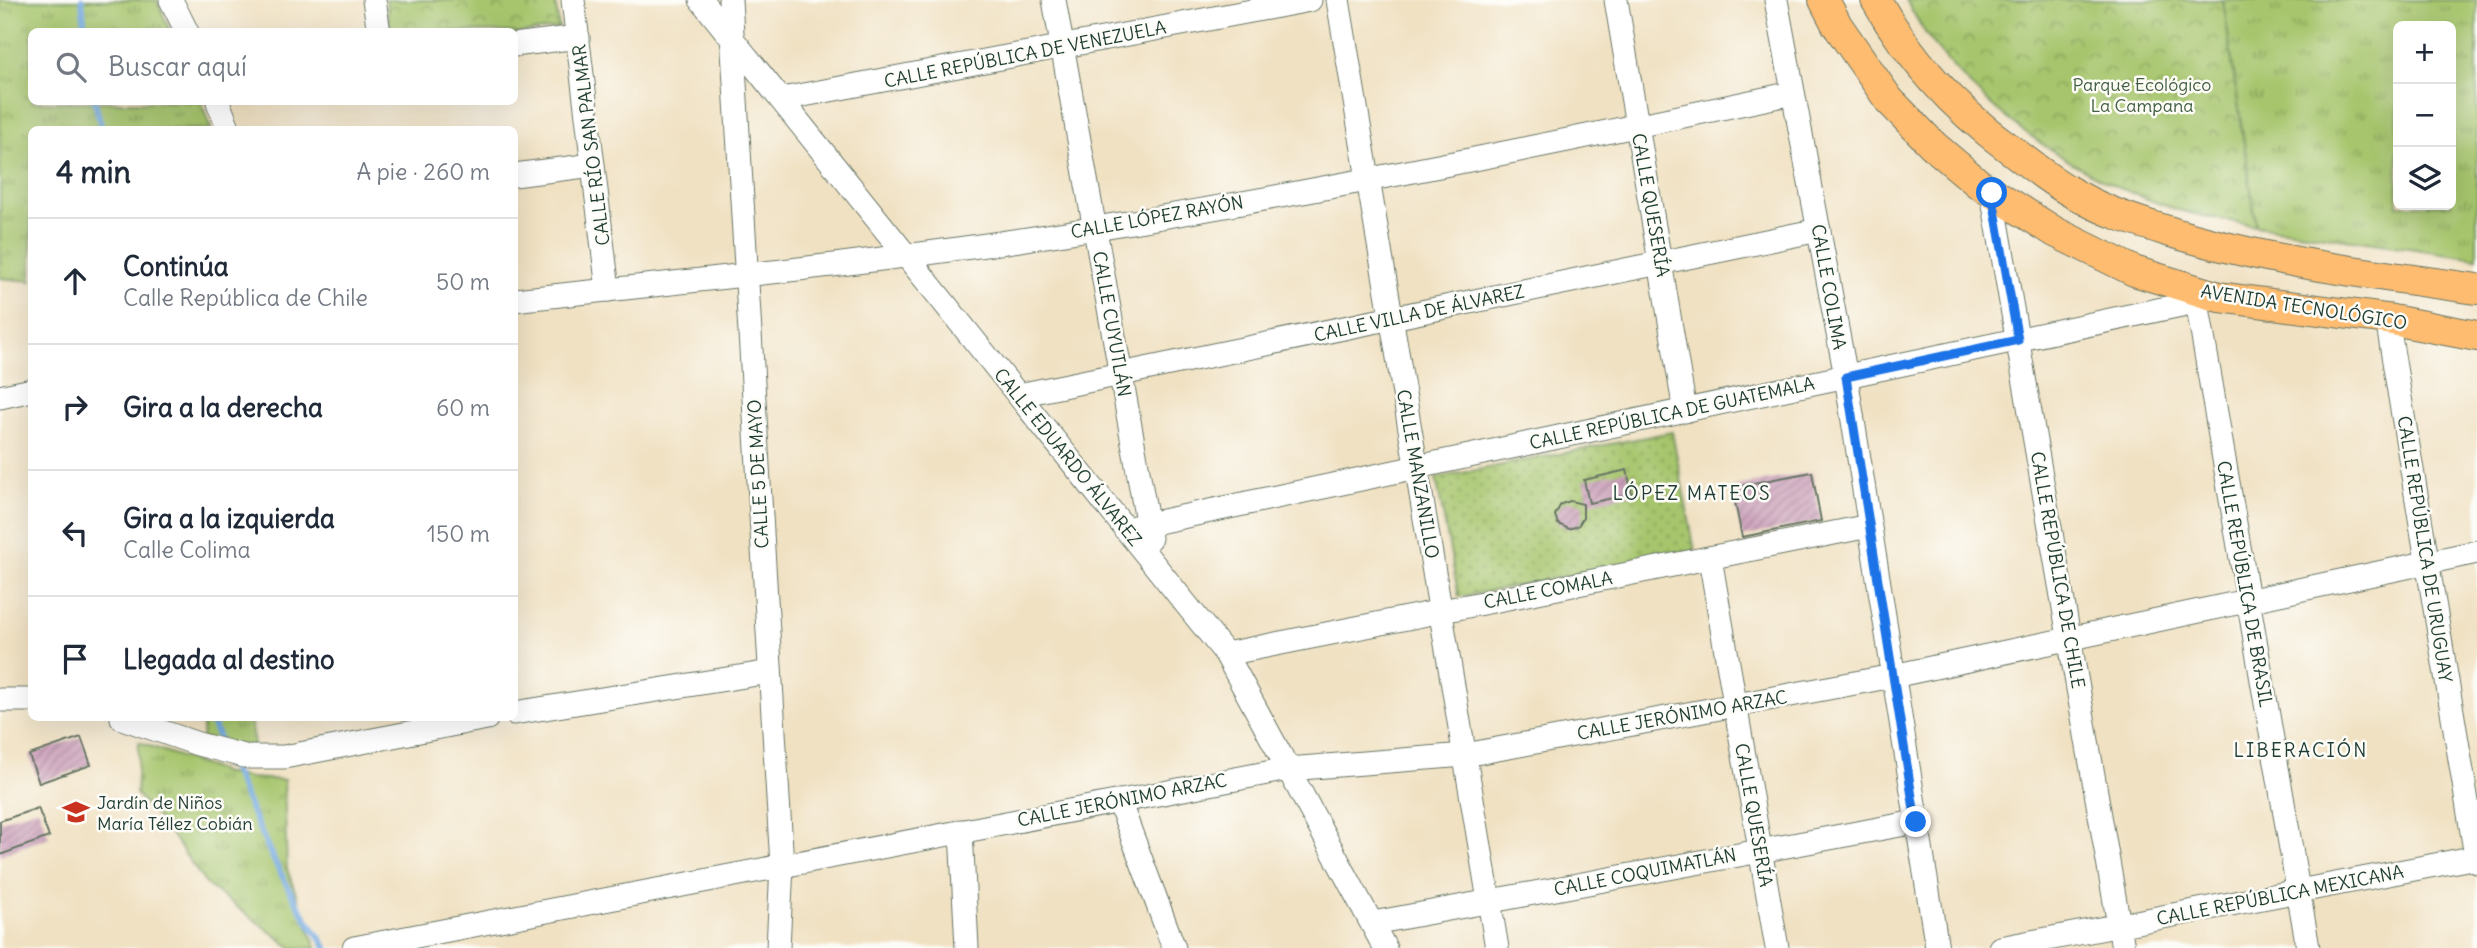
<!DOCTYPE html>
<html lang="es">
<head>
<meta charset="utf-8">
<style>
  :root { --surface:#fff; --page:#f2f2f3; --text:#1f2937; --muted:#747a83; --line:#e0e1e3 }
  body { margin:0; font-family:Delius,sans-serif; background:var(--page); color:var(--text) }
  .controls { position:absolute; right:21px; top:21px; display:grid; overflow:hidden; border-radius:10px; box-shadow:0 7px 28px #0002 }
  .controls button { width:63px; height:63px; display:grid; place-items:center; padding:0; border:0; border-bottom:2px solid var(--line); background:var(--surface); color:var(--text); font:35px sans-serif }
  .stop { position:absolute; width:21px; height:21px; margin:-16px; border:5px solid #1a73e8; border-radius:50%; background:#fff }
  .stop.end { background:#1a73e8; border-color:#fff; box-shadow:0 2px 7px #0008 }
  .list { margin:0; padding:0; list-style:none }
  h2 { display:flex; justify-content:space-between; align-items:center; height:91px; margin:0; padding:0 28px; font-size:30px }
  h2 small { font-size:23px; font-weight:400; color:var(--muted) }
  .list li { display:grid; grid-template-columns:46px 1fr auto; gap:21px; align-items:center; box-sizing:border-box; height:126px; padding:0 28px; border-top:2px solid var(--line) }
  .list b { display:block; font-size:26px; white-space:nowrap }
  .list p { margin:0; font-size:23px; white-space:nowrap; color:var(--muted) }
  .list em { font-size:23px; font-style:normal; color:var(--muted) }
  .icon { flex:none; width:38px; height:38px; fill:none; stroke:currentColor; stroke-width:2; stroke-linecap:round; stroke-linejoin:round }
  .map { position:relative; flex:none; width:2477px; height:948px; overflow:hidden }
  .search { position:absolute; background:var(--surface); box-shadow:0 7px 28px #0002; left:28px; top:28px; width:490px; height:77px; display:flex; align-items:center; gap:18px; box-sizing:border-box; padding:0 24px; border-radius:10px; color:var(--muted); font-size:26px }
  .panel { position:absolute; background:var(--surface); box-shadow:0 7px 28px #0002; left:28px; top:126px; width:490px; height:595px; border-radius:10px }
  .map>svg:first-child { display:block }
  .grass { fill:url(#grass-tufts); stroke:#628150; stroke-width:2; fill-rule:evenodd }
  .park { fill:url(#park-crowns); stroke:#628150; stroke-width:2 }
  .garden { fill:url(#garden-dots); stroke:#628150; stroke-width:2 }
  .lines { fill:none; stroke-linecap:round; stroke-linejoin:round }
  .stream { stroke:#72a9e1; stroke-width:6 }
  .building { fill:url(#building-hatch) }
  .minor-casing { stroke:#687666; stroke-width:25 }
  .major-casing { stroke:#687666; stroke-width:32 }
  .minor { stroke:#fff; stroke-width:23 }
  .major { stroke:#fdbc6f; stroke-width:30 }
  .route { stroke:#1a73e8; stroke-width:9 }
  .labels { text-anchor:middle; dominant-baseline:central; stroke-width:5; stroke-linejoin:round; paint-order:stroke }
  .street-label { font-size:18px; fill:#1f3d34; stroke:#fdfcf7 }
  .park-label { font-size:18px; fill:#415f42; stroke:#fdfcf7 }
  .poi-label { font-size:18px; fill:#1f3d34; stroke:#fdfcf7; text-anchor:start }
  .neighbourhood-label { font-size:19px; letter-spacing:2px; fill:#1f3d34; stroke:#fdfcf7 }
</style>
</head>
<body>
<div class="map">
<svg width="2477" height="948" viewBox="0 0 2477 948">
  <defs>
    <pattern id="grass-tufts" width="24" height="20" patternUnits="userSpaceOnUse" patternTransform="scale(1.75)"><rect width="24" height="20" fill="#a6c56c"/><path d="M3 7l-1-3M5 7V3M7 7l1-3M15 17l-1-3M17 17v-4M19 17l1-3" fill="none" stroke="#87a15a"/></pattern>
    <pattern id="park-crowns" width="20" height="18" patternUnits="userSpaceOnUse" patternTransform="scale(1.75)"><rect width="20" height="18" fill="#a6c56c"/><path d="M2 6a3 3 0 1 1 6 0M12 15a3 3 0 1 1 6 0" fill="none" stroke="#87a15a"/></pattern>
    <pattern id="garden-dots" width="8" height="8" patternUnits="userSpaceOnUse" patternTransform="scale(1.75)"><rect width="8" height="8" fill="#a6c56c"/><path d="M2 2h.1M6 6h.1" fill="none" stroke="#87a15a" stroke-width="1.8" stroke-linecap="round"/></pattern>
    <pattern id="building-hatch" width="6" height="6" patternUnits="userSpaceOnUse" patternTransform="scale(1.75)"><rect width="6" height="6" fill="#c99bb7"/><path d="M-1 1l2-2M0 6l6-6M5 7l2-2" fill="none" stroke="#a38096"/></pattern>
  </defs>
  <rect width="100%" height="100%" fill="#fdfcf7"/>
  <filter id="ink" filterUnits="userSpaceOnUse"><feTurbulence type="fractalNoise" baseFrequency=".0143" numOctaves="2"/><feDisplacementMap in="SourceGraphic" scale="14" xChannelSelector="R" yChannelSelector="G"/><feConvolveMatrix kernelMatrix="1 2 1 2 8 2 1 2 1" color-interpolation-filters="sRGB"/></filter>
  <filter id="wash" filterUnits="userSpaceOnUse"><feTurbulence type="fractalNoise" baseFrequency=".00686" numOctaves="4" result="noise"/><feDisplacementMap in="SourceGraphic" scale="28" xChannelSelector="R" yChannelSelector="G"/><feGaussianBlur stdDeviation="1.57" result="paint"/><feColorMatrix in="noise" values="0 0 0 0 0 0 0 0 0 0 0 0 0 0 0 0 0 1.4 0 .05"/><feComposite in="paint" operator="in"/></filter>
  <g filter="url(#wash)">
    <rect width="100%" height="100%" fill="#f0e1c2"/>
    <!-- grass -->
    <g class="grass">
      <path d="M0 0H157L170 31 32 32V102H201L211 129 32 130 31 281 0 278Z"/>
      <path d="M2223 0H2477V258L2256 226ZM2398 26H2451V205H2398Z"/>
      <path d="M199 718H250L254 745H235L202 738 203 727Z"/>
      <path d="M139 742 225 773 250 778 284 780 287 869 316 948H292L206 884 168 830 136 794Z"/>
    </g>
    <!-- park -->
    <g class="park">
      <path d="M386 0H555L559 28 515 34 514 32 390 31Z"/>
      <path d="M1906 0H2223L2256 226C2228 220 2199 217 2172 208 2082 179 1994 120 1934 45 1923 32 1915 15 1906 0Z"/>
    </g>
    <!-- garden -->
    <path class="garden" d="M1672 432 1695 551 1459 597 1436 478Z"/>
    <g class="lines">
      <!-- stream -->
      <g class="stream">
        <path d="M82 0 85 32"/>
        <path d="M95 102 102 130"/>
        <path d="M210 718 222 745"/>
        <path d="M228 758C256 822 284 892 327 948"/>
      </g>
    </g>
    <g id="blocks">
      <!-- building -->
      <g class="building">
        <path d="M1627 470 1632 494 1589 503 1584 480Z"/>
        <path d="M1812 472 1821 521 1742 537 1732 487Z"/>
        <path d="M1570 501 1583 504V518L1578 526 1569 529 1558 524 1555 515 1561 504Z"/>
        <path d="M81 737 91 765 39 783 29 755Z"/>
        <path d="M38 808 49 837 0 855V821Z"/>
      </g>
    </g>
  </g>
  <g filter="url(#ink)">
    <use href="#blocks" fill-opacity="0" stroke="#687666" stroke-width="2"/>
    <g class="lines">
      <!-- minor casing -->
      <g class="minor-casing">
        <g id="minor">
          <path d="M171 0 187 32"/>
          <path d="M374 0 379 32"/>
          <path d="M573 0 608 290"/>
          <path d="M701 0 1226 654 1385 948"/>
          <path d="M730 0 782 865 778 948"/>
          <path d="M1054 0 1150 538"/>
          <path d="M1338 0 1497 948"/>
          <path d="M1616 0 1685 411"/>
          <path d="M1776 0 1846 377 1937 948"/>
          <path d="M514 45 578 37"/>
          <path d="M782 99 1310 0"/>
          <path d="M218 102 229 130"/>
          <path d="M514 175 593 165"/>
          <path d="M1992 193 2123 948"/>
          <path d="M514 300C709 279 904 260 1096 228 1330 190 1562 142 1793 93"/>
          <path d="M2197 302 2308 948"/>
          <path d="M2387 319 2477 862"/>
          <path d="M1019 395 1819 230"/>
          <path d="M0 397 32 390"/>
          <path d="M1125 529 2219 297"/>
          <path d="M1710 558 1777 948"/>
          <path d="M1226 654 1869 526"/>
          <path d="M0 700H32"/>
          <path d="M514 713 770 672"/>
          <path d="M122 718 198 744 248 757H284L487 718"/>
          <path d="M1119 801 1174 948"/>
          <path d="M961 831 967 948"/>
          <path d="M1373 923 1916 822"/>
          <path d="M354 948 1288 769 1465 755 1736 705 1893 676 2477 552"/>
          <path d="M2000 948 2477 857"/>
        </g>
      </g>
      <!-- major casing -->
      <g class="major-casing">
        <g id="major">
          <path d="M1824 0 1837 25 1889 100 1934 146 1979 184 2055 232 2134 271 2219 297 2387 319 2477 336"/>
          <path d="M1876 0C1909 59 1955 109 2010 149 2032 166 2055 184 2080 197 2110 214 2142 223 2174 233 2273 263 2375 274 2477 289"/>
        </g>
      </g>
      <!-- minor -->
      <use href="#minor" class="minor"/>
      <!-- major -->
      <use href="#major" class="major"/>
    </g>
  </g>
  <g class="lines" filter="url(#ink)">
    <!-- route -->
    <path class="route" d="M1916 822 1846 377 2018 340 1992 193"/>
  </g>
  <!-- icons -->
  <defs>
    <g id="school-bare" transform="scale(2.1)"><path d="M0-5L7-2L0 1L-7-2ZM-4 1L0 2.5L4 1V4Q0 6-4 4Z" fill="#c8321e" stroke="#fdfcf7" stroke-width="2.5" paint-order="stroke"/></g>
  </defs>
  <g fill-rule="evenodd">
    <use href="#school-bare" x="76" y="812"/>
  </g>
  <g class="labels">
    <!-- street labels -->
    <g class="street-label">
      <text transform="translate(1025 54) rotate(-11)">CALLE REPÚBLICA DE VENEZUELA</text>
      <text transform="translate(591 145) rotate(-97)">CALLE RÍO SAN PALMAR</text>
      <text transform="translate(1651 205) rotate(80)">CALLE QUESERÍA</text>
      <text transform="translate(1157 217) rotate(-10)">CALLE LÓPEZ RAYÓN</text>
      <text transform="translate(1829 287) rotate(80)">CALLE COLIMA</text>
      <text transform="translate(2304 307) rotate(9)">AVENIDA TECNOLÓGICO</text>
      <text transform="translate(1419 313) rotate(-12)">CALLE VILLA DE ÁLVAREZ</text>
      <text transform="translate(1112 324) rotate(80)">CALLE CUYUTLÁN</text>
      <text transform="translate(1672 413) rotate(-12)">CALLE REPÚBLICA DE GUATEMALA</text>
      <text transform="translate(1068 457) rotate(51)">CALLE EDUARDO ÁLVAREZ</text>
      <text transform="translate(758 474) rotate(-93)">CALLE 5 DE MAYO</text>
      <text transform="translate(1418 474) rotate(80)">CALLE MANZANILLO</text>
      <text transform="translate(2425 549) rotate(81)">CALLE REPÚBLICA DE URUGUAY</text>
      <text transform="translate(2058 570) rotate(80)">CALLE REPÚBLICA DE CHILE</text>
      <text transform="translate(2245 584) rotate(80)">CALLE REPÚBLICA DE BRASIL</text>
      <text transform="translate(1548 590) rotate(-11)">CALLE COMALA</text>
      <text transform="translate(1682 715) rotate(-10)">CALLE JERÓNIMO ARZAC</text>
      <text transform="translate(1122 800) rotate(-11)">CALLE JERÓNIMO ARZAC</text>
      <text transform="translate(1754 815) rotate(80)">CALLE QUESERÍA</text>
      <text transform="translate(1645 872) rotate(-11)">CALLE COQUIMATLÁN</text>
      <text transform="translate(2280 895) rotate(-11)">CALLE REPÚBLICA MEXICANA</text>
    </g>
    <!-- park labels -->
    <g class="park-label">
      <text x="2142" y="84">Parque Ecológico<tspan x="2142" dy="21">La Campana</tspan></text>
    </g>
    <!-- poi labels -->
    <g class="poi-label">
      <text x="97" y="802">Jardín de Niños<tspan x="97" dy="21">María Téllez Cobián</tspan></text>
    </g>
    <!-- neighbourhood labels -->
    <g class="neighbourhood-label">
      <text x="1692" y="493">LÓPEZ MATEOS</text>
      <text x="2301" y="750">LIBERACIÓN</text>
    </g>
  </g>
</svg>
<div class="controls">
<button>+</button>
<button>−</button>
<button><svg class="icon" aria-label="layers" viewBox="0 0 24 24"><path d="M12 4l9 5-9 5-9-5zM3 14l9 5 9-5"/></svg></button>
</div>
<div class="stop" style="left:1992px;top:193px"></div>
<div class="stop end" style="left:1916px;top:822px"></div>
<div class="search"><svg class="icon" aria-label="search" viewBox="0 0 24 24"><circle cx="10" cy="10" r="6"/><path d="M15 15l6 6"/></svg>Buscar aquí</div>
<section class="panel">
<h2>4 min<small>A pie · 260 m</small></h2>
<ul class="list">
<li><svg class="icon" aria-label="ahead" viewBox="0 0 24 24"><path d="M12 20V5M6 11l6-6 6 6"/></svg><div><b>Continúa</b><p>Calle República de Chile</p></div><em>50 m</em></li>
<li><svg class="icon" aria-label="right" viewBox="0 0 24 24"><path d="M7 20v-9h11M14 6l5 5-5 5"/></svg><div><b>Gira a la derecha</b></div><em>60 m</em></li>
<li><svg class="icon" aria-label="left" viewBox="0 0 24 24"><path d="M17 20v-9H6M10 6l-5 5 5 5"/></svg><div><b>Gira a la izquierda</b><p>Calle Colima</p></div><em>150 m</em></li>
<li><svg class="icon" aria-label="arrive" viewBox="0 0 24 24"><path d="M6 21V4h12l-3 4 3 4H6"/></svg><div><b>Llegada al destino</b></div></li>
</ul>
</section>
</div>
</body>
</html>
